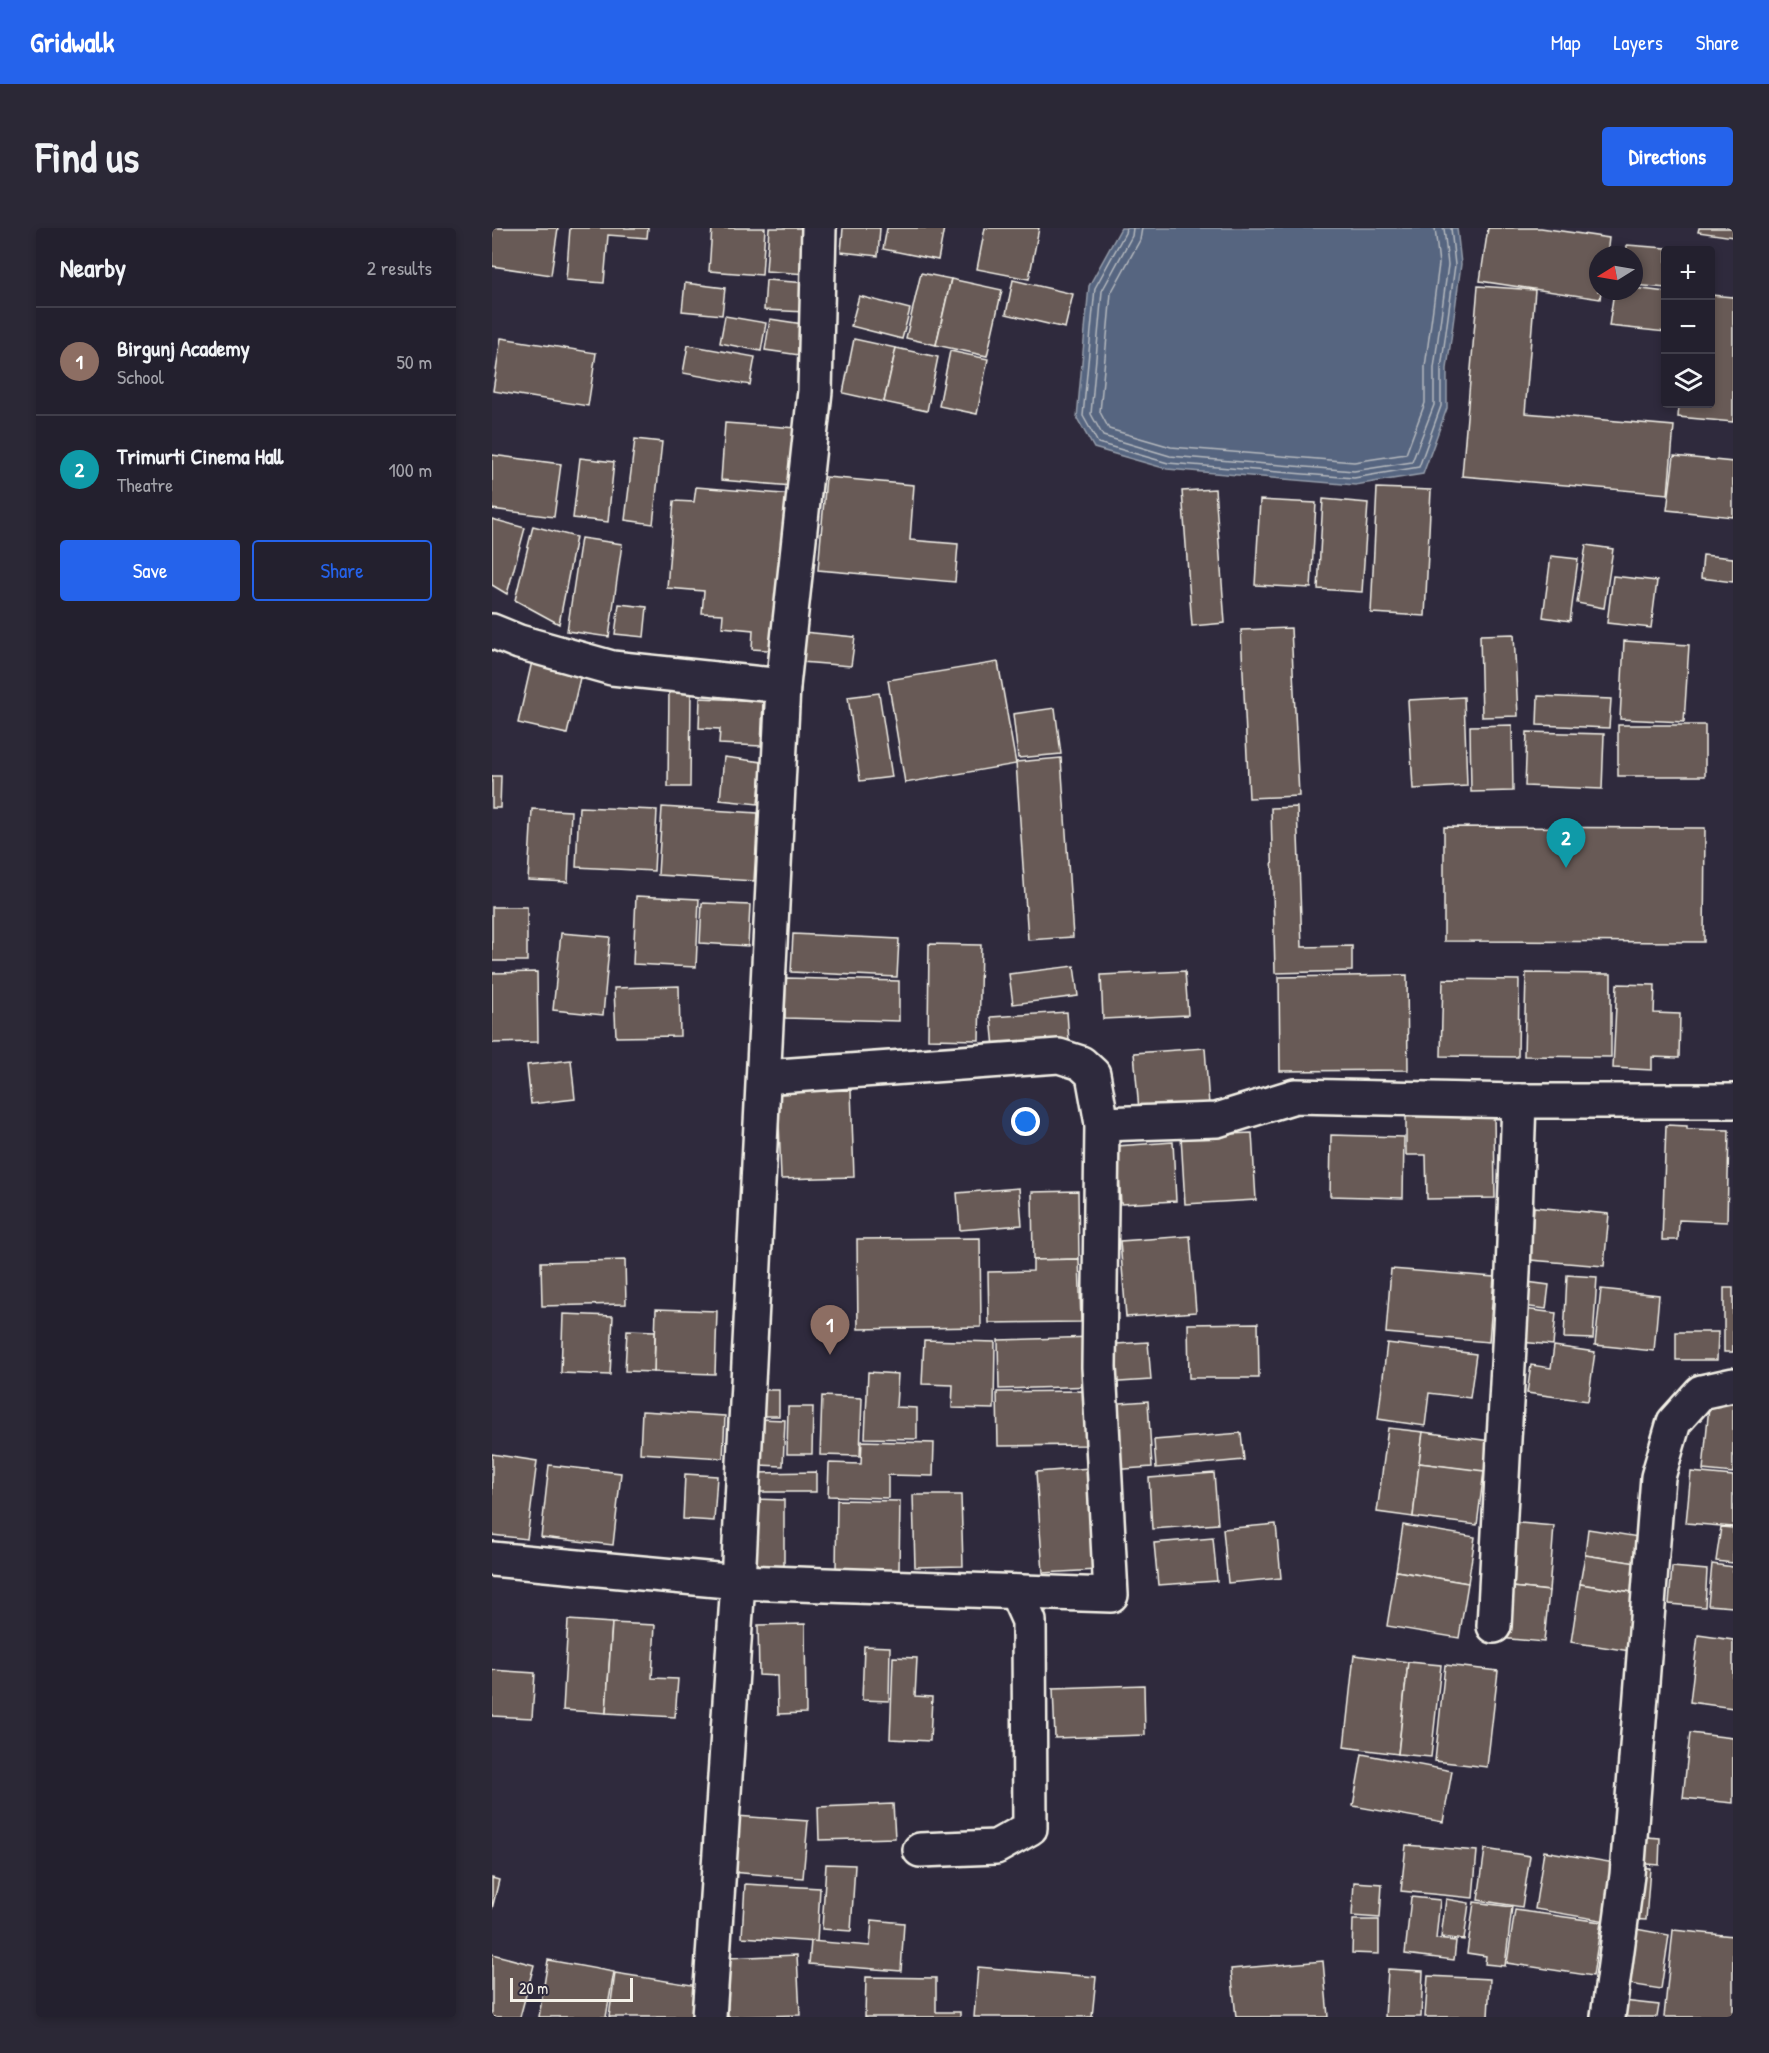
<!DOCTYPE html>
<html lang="en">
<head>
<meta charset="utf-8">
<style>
  :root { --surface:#23202e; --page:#2b2836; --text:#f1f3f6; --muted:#a3a3aa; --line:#403e4a; --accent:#2563eb }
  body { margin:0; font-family:"Patrick Hand",sans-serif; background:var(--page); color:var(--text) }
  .controls { position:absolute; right:18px; top:18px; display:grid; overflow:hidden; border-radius:6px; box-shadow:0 3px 9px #0003 }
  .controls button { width:54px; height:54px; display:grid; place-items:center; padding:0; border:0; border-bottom:2px solid var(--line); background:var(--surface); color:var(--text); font:30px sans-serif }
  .compass { position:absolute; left:1097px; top:18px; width:54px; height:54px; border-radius:50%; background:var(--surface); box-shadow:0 3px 9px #0003; rotate:259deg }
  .scale { position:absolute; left:18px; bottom:15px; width:123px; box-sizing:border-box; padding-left:6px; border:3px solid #f4f1e8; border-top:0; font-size:16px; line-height:21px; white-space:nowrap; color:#f4f1e8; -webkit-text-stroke:4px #2f2a3d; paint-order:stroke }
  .you { position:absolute; left:534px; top:894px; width:21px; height:21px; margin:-15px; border:4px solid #fff; border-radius:50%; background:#1a73e8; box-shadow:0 0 0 9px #1a73e833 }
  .badge { display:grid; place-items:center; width:39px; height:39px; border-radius:50%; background:var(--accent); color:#fff; font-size:20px; font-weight:700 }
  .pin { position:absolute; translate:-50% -50px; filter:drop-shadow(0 2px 3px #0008) }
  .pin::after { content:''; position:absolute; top:32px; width:21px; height:18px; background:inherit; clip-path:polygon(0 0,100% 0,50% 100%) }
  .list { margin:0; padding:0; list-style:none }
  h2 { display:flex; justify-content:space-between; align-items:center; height:78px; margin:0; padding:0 24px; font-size:26px }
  h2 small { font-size:20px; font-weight:400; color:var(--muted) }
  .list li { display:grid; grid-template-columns:39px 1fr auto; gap:18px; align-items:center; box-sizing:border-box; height:108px; padding:0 24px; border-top:2px solid var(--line) }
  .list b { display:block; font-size:22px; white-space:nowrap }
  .list p { margin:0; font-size:20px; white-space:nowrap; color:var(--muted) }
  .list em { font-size:20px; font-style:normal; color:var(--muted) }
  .actions { display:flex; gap:12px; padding:18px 24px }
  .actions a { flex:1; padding:14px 0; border:2px solid var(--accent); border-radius:6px; text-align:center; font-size:21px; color:var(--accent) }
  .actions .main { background:var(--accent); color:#fff }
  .icon { flex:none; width:33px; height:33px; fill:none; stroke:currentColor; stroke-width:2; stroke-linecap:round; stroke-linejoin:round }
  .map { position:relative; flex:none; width:1241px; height:1789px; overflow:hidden; border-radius:6px }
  header { display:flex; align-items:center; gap:36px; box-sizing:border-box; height:84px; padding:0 30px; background:var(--accent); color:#fff }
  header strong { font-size:28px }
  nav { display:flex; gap:33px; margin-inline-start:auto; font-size:21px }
  .intro { display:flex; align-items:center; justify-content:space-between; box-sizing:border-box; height:144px; padding:0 36px }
  h1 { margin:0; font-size:42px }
  .button { padding:15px 27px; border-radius:6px; background:var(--accent); color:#fff; font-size:21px; font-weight:700 }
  main { display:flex; gap:36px; padding:0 36px }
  aside { flex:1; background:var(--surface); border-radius:6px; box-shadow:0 3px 9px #0003 }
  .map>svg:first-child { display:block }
  .water { fill:#566580; stroke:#959daa; stroke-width:1.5 }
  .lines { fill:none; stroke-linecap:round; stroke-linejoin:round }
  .shore { stroke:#b5b9be; stroke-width:1.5 }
  .building { fill:#675a56; stroke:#f4f1e8; stroke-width:1.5 }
  .minor-casing { stroke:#f4f1e8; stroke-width:38 }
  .minor { stroke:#2f2a3d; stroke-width:33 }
</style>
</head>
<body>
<header>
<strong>Gridwalk</strong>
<nav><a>Map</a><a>Layers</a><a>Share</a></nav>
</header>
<div class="intro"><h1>Find us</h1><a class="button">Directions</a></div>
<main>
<aside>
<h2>Nearby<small>2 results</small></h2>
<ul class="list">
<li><span class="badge" style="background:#8d6e63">1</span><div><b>Birgunj Academy</b><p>School</p></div><em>50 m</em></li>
<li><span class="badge" style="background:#0f9aa8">2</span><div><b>Trimurti Cinema Hall</b><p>Theatre</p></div><em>100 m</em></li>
</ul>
<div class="actions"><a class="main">Save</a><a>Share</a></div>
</aside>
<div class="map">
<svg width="1241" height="1789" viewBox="0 0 1241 1789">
  <rect width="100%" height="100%" fill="#2f2a3d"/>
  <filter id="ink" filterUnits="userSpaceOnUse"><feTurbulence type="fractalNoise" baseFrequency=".0167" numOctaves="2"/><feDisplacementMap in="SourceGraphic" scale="12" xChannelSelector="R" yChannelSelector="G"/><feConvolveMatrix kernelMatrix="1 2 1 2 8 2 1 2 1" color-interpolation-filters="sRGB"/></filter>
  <g filter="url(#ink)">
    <!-- water -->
    <path class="water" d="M629 0H965L969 36 955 141V180L931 246 863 257 675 241 602 220 585 190 597 58Z"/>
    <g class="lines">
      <!-- shore -->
      <g class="shore">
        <path d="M634 0 633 5 603 60 591 188 606 215 676 235 862 250 927 239 949 178V141L963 37 959 0"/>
        <path d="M641 0 640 8 610 63 599 186 611 208 678 228 862 243 920 234 942 177V140L956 37 952 0"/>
        <path d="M650 0 648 12 619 65 608 184 617 201 679 219 862 234 914 226 933 175V139L947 36 943 0"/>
      </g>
    </g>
    <!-- building -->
    <g class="building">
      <path d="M0 0H66L59 47 0 38Z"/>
      <path d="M78 0H156L155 10 116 7 112 55 74 52Z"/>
      <path d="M220 0H273L270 47 217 43Z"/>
      <path d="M277 0H318L314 46 274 43Z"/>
      <path d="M351 0H388L386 28 349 24Z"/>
      <path d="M395 0H452L446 32 391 21Z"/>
      <path d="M493 0H547L537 51 485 41Z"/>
      <path d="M996 0H1049L1117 10 1115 27H1106V63H1109L1108 71 988 53Z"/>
      <path d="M1207 0H1241V9L1206 4Z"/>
      <path d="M1135 17 1200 22H1174V60L1142 57V27H1134Z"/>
      <path d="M429 45 459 51 444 117 414 110Z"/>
      <path d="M459 51 510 62 495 128 444 117Z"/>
      <path d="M274 52 316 55 314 84 272 82Z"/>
      <path d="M521 52 581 66 573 100 514 86Z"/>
      <path d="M193 55 233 60 230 87 190 83Z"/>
      <path d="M986 58 1043 62 1033 185 1182 198 1176 266 970 248Z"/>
      <path d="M1142 60 1174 64V104L1117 98 1122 63H1142Z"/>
      <path d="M1218 67 1241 69V194L1186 189 1187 176H1218Z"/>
      <path d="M367 68 418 81 410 111 359 98Z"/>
      <path d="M233 88 274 95 269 123 228 115Z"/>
      <path d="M278 91 317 97 314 128 273 122Z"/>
      <path d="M9 110 104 125 96 178 1 163Z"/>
      <path d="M362 111 404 120 392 174 351 165Z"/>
      <path d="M196 117 263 129 258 157 191 145Z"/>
      <path d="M404 120 446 129 435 183 392 174Z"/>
      <path d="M458 123 496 131 485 186 447 178Z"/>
      <path d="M233 195 305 200 300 258 229 252Z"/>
      <path d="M143 211 170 214 161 296 133 292Z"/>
      <path d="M0 227 69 236 62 289 0 281Z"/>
      <path d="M1182 228 1241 234V289L1175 282Z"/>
      <path d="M88 230 122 234 116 294 81 290Z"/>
      <path d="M334 249 422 257 418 312 466 316 463 354 326 342Z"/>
      <path d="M204 259 303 267 291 423 260 421 261 402 230 399 231 386 210 385 212 363 175 360 182 273 202 274Z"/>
      <path d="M885 260 939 262 933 388 879 385Z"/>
      <path d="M723 261 733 395 700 398 690 263Z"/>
      <path d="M831 271 876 275 870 364 826 361Z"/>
      <path d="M768 272 824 275 819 360 763 357Z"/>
      <path d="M0 291 33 300 15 366 0 357Z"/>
      <path d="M41 298 84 309 67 396 23 372Z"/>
      <path d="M89 310 130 316 117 409 75 403Z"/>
      <path d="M1094 317 1121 321 1112 380 1085 375Z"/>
      <path d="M1211 327 1241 330V354L1209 350Z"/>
      <path d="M1059 328 1086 331 1078 393 1051 389Z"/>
      <path d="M1121 348 1165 353 1159 400 1115 395Z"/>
      <path d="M127 376 155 379 152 409 123 406Z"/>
      <path d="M799 400 807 568 757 570 749 402Z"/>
      <path d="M311 404 363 409 359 438 309 434Z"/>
      <path d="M1022 406 1026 488 990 489 988 407Z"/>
      <path d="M1132 413 1197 417 1192 494 1128 491Z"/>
      <path d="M41 429 90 441 75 506 26 495Z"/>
      <path d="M506 434 524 536 413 555 396 452Z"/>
      <path d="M177 461H199L198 559H176Z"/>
      <path d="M387 465 400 549 368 553 356 469Z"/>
      <path d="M1046 468 1119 471 1117 500 1045 497Z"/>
      <path d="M972 469 975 558 921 561 916 472Z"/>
      <path d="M208 470 271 473 269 518 227 516 228 501 207 500Z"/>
      <path d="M563 480 569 526 526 530 521 486Z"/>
      <path d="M1020 497 1021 563 979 564 978 498Z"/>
      <rect x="1126" y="497" width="87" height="51"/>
      <path d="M1035 504 1112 506 1110 561 1033 558Z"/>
      <path d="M232 529 270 534 266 576 228 572Z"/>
      <path d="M569 530 581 709 536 712 524 534Z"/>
      <path d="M0 548H9L8 580H0Z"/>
      <path d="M87 579 165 582 162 643 84 639Z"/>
      <path d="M170 579 266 585 262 653 166 647Z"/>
      <path d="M805 579 810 719 860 718V743L783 745 779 580Z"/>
      <path d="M40 581 79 583 76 654 36 652Z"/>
      <path d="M952 599 1213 600 1212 714 952 713Z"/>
      <path d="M144 668 207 671 204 739 141 736Z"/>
      <path d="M210 675 258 677 256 718 208 715Z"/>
      <rect x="0" y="679" width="35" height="54"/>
      <path d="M69 705 118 709 111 787 61 782Z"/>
      <path d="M301 706 407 711 405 749 299 744Z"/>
      <path d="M437 716 489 717 487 812 436 811Z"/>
      <path d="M582 738 586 768 521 776 517 746Z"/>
      <path d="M693 743 696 787 611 791 609 747Z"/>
      <path d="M45 744 46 814 0 815V745Z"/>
      <path d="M1034 745 1119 746V829L1032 828Z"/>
      <path d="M915 747 916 842 788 843 787 749Z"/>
      <path d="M294 750 407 753V793L293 790Z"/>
      <path d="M951 751 1027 752 1026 829 949 828Z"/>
      <path d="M1125 756 1163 757 1162 785 1188 786 1187 830 1160 829V842L1121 840Z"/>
      <path d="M187 758 188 808 124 809 122 760Z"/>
      <path d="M575 784 577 813 502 819 499 789Z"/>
      <path d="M713 820 717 877 647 882 642 825Z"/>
      <path d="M79 832 83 871 39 876 35 837Z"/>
      <path d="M359 862 362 949 289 951 286 864Z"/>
      <path d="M914 885H1002L1003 970 935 971 934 927H914Z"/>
      <path d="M1174 897 1195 898V901L1237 902 1235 994 1187 992 1186 1012H1170Z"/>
      <path d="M760 905 764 972 693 976 689 908Z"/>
      <path d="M839 907 912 909 911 970 838 968Z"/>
      <path d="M681 914 684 973 629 976 625 918Z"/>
      <path d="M527 960 530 997 468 1002 465 965Z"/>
      <path d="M586 963 587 1031 541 1032 540 964Z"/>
      <path d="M1042 979 1117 986 1112 1038 1038 1032Z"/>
      <path d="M698 1008 704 1084 634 1089 628 1013Z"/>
      <path d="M488 1010 489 1099 366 1101 365 1011Z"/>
      <path d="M587 1031 589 1094 497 1095 496 1044 541 1043V1032Z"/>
      <path d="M133 1032 134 1076 50 1078 49 1034Z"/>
      <path d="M899 1041 1002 1049 997 1114 894 1105Z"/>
      <path d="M1075 1047 1105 1049 1101 1111 1072 1110Z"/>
      <path d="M1027 1053 1057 1057 1054 1081 1024 1077Z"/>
      <rect x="1232" y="1060" width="9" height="64"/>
      <path d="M1109 1061 1167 1067 1162 1123 1103 1117Z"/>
      <path d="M164 1081 225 1083 223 1146 162 1144Z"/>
      <path d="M1031 1081 1064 1085 1061 1117 1028 1114Z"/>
      <path d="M71 1086 121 1088 118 1147 69 1145Z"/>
      <path d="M766 1095 767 1150H697L696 1096Z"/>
      <path d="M135 1102 163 1103 162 1144 133 1143Z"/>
      <path d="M1184 1104H1226L1225 1132H1184Z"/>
      <path d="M601 1109 603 1158 507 1161 506 1112Z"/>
      <path d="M432 1112 503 1114 502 1181 460 1180 461 1157 430 1156Z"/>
      <path d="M656 1114 659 1152 612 1155 609 1117Z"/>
      <path d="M895 1115 984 1126 978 1170 937 1165 933 1198 886 1191Z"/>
      <path d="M1062 1118 1103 1124 1096 1173 1035 1165 1039 1137 1059 1140Z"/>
      <path d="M376 1144 406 1146 404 1179 425 1180V1211L373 1210Z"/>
      <path d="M261 1162H287V1188H262Z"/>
      <path d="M594 1163V1217L506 1218 505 1164Z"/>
      <path d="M1218 1167 1241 1169V1245L1211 1242Z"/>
      <path d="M330 1168 370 1170 368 1228 328 1227Z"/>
      <path d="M656 1173 660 1239 619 1242 614 1176Z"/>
      <path d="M296 1179H321L320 1226H295Z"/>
      <path d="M150 1183 233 1188 231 1230 148 1225Z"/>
      <path d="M266 1191 293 1192 291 1238 265 1237Z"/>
      <path d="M896 1200 931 1204 921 1289 885 1284Z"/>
      <path d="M931 1204 998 1213 994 1244 927 1235Z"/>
      <path d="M749 1205 752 1232 664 1240 662 1212Z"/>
      <path d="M370 1213 442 1215 441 1248 396 1247V1270L336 1268 337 1235 369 1236Z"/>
      <path d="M0 1226 45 1233 35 1311 0 1307Z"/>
      <path d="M927 1235 992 1243 985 1297 921 1289Z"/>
      <path d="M57 1237 129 1245 121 1317 49 1309Z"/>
      <path d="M598 1240 605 1342 551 1345 544 1244Z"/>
      <path d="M324 1244V1264H262L261 1245Z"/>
      <path d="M1199 1244 1241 1248V1299L1194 1295Z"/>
      <path d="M722 1245 726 1296 660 1301 657 1250Z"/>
      <path d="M193 1246 225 1248 222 1293 191 1291Z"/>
      <path d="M421 1267H469L471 1338 423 1339Z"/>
      <path d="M260 1271 292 1272V1343L259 1342Z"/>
      <path d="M345 1272 408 1273 407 1343 344 1342Z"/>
      <path d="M1016 1294 1062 1298 1057 1363 1011 1358Z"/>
      <path d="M784 1296 789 1350 736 1355 731 1301Z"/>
      <path d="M911 1297 983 1309 976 1355 904 1343Z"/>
      <path d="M1229 1299 1241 1300V1335L1224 1333Z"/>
      <path d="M1096 1301 1147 1309 1143 1335 1093 1327Z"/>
      <path d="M721 1310 725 1353 666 1357 662 1315Z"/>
      <path d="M1093 1327 1151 1336 1146 1365 1088 1356Z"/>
      <path d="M1220 1336 1241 1339V1379L1216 1377Z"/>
      <path d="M1180 1339 1215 1342 1213 1379 1177 1376Z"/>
      <path d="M904 1343 976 1355 967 1410 895 1398Z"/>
      <path d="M1088 1356 1146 1365 1138 1423 1079 1414Z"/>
      <path d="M1011 1358 1057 1363 1052 1414 1007 1410Z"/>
      <path d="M76 1392 120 1395 114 1485 71 1482Z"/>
      <path d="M120 1395 163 1397 160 1450 186 1451 183 1489 114 1485Z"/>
      <path d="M313 1396 314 1485 286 1486 285 1448 267 1447 266 1397Z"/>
      <path d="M1206 1407 1241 1412V1480L1198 1474Z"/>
      <path d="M372 1418 398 1419 397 1473 370 1472Z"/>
      <path d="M862 1427 916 1434 906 1526 852 1519Z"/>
      <path d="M401 1429 425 1430 423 1468 440 1469 438 1513 398 1511Z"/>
      <path d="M916 1434 949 1437 939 1529 906 1526Z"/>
      <path d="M953 1437 1006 1443 995 1539 943 1533Z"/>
      <path d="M0 1442 43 1445 40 1490 0 1488Z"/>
      <path d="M652 1457 653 1507 563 1510 561 1460Z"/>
      <path d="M1198 1505 1241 1510V1575L1191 1570Z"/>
      <path d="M870 1526 960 1543 951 1594 861 1578Z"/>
      <path d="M401 1576 403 1610 327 1612 326 1579Z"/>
      <path d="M244 1588 316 1593 311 1650 238 1644Z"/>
      <path d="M1141 1608 1168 1610 1167 1637 1140 1635Z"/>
      <path d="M914 1617 985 1623 981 1670 909 1663Z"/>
      <path d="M993 1621 1038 1628 1030 1679 986 1672Z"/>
      <path d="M1052 1623 1123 1635 1114 1693 1043 1681Z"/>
      <path d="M334 1636 363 1637 359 1703 330 1701Z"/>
      <path d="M1138 1639 1158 1640 1154 1692 1135 1691Z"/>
      <path d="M0 1650 7 1652 0 1681Z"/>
      <path d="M862 1654 890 1656 888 1690 860 1688Z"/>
      <path d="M253 1656 328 1660 325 1714 250 1709Z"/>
      <path d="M919 1669 948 1672 944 1711 964 1713 962 1732 913 1726Z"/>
      <path d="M954 1671 977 1675 972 1712 949 1709Z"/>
      <path d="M982 1674 1020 1679 1013 1738 993 1736 994 1728 975 1725Z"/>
      <path d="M1023 1682 1109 1694 1101 1748 1015 1735Z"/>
      <path d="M380 1692 412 1695 409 1743 317 1736 319 1713 378 1718Z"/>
      <path d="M861 1692H887V1726L860 1725Z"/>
      <path d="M1133 1699 1177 1707 1169 1761 1124 1754Z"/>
      <path d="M1181 1702 1241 1708V1789H1172Z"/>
      <path d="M0 1726 42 1737 28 1789H0Z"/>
      <path d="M305 1727 308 1787 236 1789 234 1730Z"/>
      <path d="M56 1732 122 1744 114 1789H47Z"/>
      <path d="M831 1733 836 1789H744L739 1741Z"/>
      <path d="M486 1739 604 1749 600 1789H482Z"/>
      <path d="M896 1741 931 1743 929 1789H893Z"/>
      <path d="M123 1745 213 1759 208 1789H117Z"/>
      <path d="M936 1748 998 1751 996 1789H933Z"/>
      <path d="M374 1749 444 1750V1784H468V1789H373Z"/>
      <path d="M1122 1772 1167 1777 1165 1789H1121Z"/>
    </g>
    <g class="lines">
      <!-- minor casing -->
      <g class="minor-casing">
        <g id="minor">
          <path d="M0 403 27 414 120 440 291 458"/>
          <path d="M610 896 725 892 803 868 1027 873H1241"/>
          <path d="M0 1331 246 1354 619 1367 607 1139 610 896 601 846 589 835 567 828 272 849"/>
          <path d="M1002 1398 1021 1044 1027 873"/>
          <path d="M428 1622 504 1619 538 1600 537 1393 524 1364"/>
          <path d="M217 1789 246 1354 291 458 323 163 327 0"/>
          <path d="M1116 1789 1135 1647 1166 1249 1182 1194 1209 1164 1241 1157"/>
        </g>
      </g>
      <!-- minor -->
      <use href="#minor" class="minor"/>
    </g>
  </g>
</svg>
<div class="controls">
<button>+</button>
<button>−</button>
<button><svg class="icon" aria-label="layers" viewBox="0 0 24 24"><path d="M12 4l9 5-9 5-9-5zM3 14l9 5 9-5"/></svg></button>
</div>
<svg class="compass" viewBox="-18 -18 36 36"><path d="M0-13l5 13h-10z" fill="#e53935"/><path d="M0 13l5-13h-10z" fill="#a3a3aa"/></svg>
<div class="scale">20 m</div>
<div class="you"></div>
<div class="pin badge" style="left:338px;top:1127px;background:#8d6e63">1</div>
<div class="pin badge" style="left:1074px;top:640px;background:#0f9aa8">2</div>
</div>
</main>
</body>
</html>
